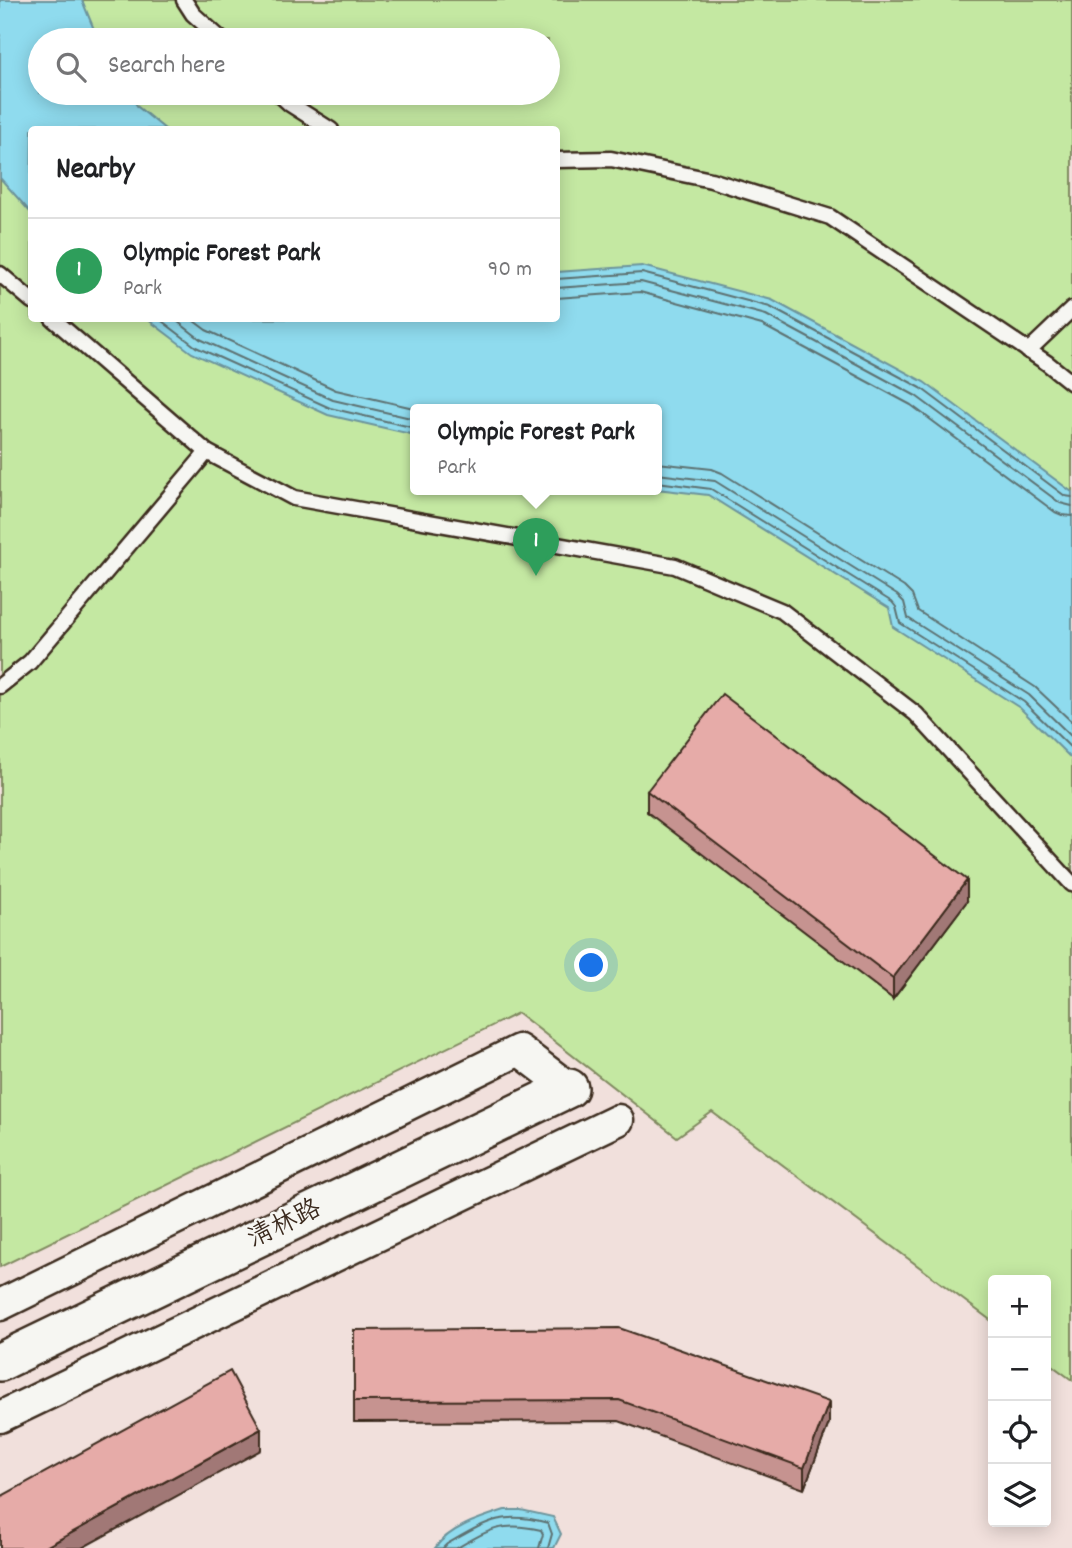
<!DOCTYPE html>
<html lang="en">
<head>
<meta charset="utf-8">
<style>
  :root { --surface:#fff; --page:#f2f2f2; --text:#202124; --muted:#757577; --line:#e0e0e0; --accent:#1f6fb2 }
  body { margin:0; font-family:Dekko,"LXGW WenKai TC",sans-serif; background:var(--page); color:var(--text) }
  .controls { position:absolute; right:21px; bottom:21px; display:grid; overflow:hidden; border-radius:7px; box-shadow:0 4px 18px #0003 }
  .controls button { width:63px; height:63px; display:grid; place-items:center; padding:0; border:0; border-bottom:2px solid var(--line); background:var(--surface); color:var(--text); font:35px sans-serif }
  .you { position:absolute; left:592px; top:966px; width:24px; height:24px; margin:-18px; border:5px solid #fff; border-radius:50%; background:#1a73e8; box-shadow:0 0 0 10px #1a73e833 }
  .badge { display:grid; place-items:center; width:46px; height:46px; border-radius:50%; background:var(--accent); color:#fff; font-size:23px; font-weight:700 }
  .pin { position:absolute; translate:-50% -58px; filter:drop-shadow(0 2px 4px #0008) }
  .pin::after { content:''; position:absolute; top:37px; width:24px; height:21px; background:inherit; clip-path:polygon(0 0,100% 0,50% 100%) }
  .popup { position:absolute; left:410px; top:404px; width:252px; height:91px; box-sizing:border-box; display:grid; place-content:center; border-radius:7px; background:var(--surface); filter:drop-shadow(0 2px 5px #0005); font-size:23px; white-space:nowrap; color:var(--muted) }
  .popup b { font-size:26px; color:var(--text) }
  .popup::after { content:''; position:absolute; left:50%; top:100%; margin-left:-14px; border:14px solid transparent; border-top-color:var(--surface) }
  .list { margin:0; padding:0; list-style:none }
  h2 { display:flex; justify-content:space-between; align-items:center; height:91px; margin:0; padding:0 28px; font-size:30px }
  h2 small { font-size:23px; font-weight:400; color:var(--muted) }
  .list li { display:grid; grid-template-columns:46px 1fr auto; gap:21px; align-items:center; box-sizing:border-box; height:105px; padding:0 28px; border-top:2px solid var(--line) }
  .list b { display:block; font-size:26px; white-space:nowrap }
  .list p { margin:0; font-size:23px; white-space:nowrap; color:var(--muted) }
  .list em { font-size:23px; font-style:normal; color:var(--muted) }
  .icon { flex:none; width:38px; height:38px; fill:none; stroke:currentColor; stroke-width:2; stroke-linecap:round; stroke-linejoin:round }
  .map { position:relative; flex:none; width:1072px; height:1548px; overflow:hidden }
  .search { position:absolute; background:var(--surface); box-shadow:0 4px 18px #0003; left:28px; top:28px; width:532px; height:77px; display:flex; align-items:center; gap:18px; box-sizing:border-box; padding:0 24px; border-radius:38px; color:var(--muted); font-size:26px }
  .panel { position:absolute; background:var(--surface); box-shadow:0 4px 18px #0003; left:28px; top:126px; width:532px; height:196px; border-radius:7px }
  .map>svg:first-child { display:block }
  .green { fill:#c4e8a2; stroke:#808960; stroke-width:2; fill-rule:evenodd }
  .water { fill:#8fdbee; stroke:#6d949b; stroke-width:2 }
  .lines { fill:none; stroke-linecap:round; stroke-linejoin:round }
  .shore { stroke:#5d7171; stroke-width:2 }
  .service-casing { stroke:#3b2a1e; stroke-width:19 }
  .minor-casing { stroke:#3b2a1e; stroke-width:35 }
  .tertiary-casing { stroke:#3b2a1e; stroke-width:42 }
  .service { stroke:#f6f6f2; stroke-width:14 }
  .minor { stroke:#f6f6f2; stroke-width:30 }
  .tertiary { stroke:#f6f6f2; stroke-width:37 }
  .wall { fill:#c69390; stroke:#3b2a1e; stroke-width:2 }
  .shaded-wall { fill:#a17876; stroke:#3b2a1e; stroke-width:2 }
  .building { fill:#e6aba8; stroke:#3b2a1e; stroke-width:2 }
  .labels { text-anchor:middle; dominant-baseline:central; stroke-width:5; stroke-linejoin:round; paint-order:stroke }
  .street-label { font-size:26px; fill:#3b2a1e; stroke:#f6f6f2 }
</style>
</head>
<body>
<div class="map">
<svg width="1072" height="1548" viewBox="0 0 1072 1548">
  <rect width="100%" height="100%" fill="#f1e0dc"/>
  <filter id="ink" filterUnits="userSpaceOnUse"><feTurbulence type="fractalNoise" baseFrequency=".0143" numOctaves="2"/><feDisplacementMap in="SourceGraphic" scale="14" xChannelSelector="R" yChannelSelector="G"/><feConvolveMatrix kernelMatrix="1 2 1 2 8 2 1 2 1" color-interpolation-filters="sRGB"/></filter>
  <g filter="url(#ink)">
    <!-- green -->
    <path class="green" d="M0 0H1072V1380L1046 1361V1280H993V1322L712 1112 677 1137 518 1013 0 1267ZM40 40H548V93H40ZM32 130H556V318H32ZM415 410H657V490H415Z"/>
    <!-- water -->
    <g class="water">
      <path d="M0 0H82L93 27 100 40H40V93H129L138 107 165 129 32 130 31 213 0 178Z"/>
      <path d="M642 266 772 300 924 382 1072 492V759L1020 708 893 627 889 608 708 495 657 489V410H415V435L328 415 192 353 147 319 556 318 557 272Z"/>
      <path d="M505 1510H521L553 1517 561 1534 554 1548H435C450 1527 480 1518 505 1510Z"/>
    </g>
    <g class="lines">
      <!-- shore -->
      <g class="shore">
        <path d="M556 279 642 273 770 307 921 388 1065 496 1072 497"/>
        <path d="M556 288 641 282 766 315 916 396 1060 503 1072 506"/>
        <path d="M556 298 640 292 762 325 911 405 1055 512 1062 515 1072 516"/>
        <path d="M158 318 196 347 330 408 415 428"/>
        <path d="M173 318 200 339 333 400 415 419"/>
        <path d="M190 318 206 330 336 390 422 410"/>
        <path d="M657 463 712 469 722 473 904 587 912 595 918 611 1035 687 1072 722"/>
        <path d="M657 474 715 481 897 595 904 602 908 618 1029 695 1072 737"/>
        <path d="M657 482 711 489 892 602 896 607 900 623 1024 702 1072 749"/>
        <path d="M443 1548 447 1544C486 1522 502 1510 548 1523L552 1534 548 1548"/>
        <path d="M457 1548C490 1529 503 1521 541 1530L543 1534 539 1548"/>
      </g>
      <!-- service casing -->
      <g class="service-casing">
        <g id="service">
          <path d="M184 0 193 14 222 40"/>
          <path d="M278 93 290 104 331 130"/>
          <path d="M556 160 611 159 711 180 830 217 1047 363 1072 383"/>
          <path d="M0 274 32 301"/>
          <path d="M52 318 207 452 294 498 675 566 782 611 916 714 1072 884"/>
          <path d="M1028 351 1072 309"/>
          <path d="M0 686 30 662 207 452"/>
        </g>
      </g>
      <!-- minor casing -->
      <g class="minor-casing">
        <g id="minor">
          <path d="M0 1305 519 1050 569 1088"/>
          <path d="M0 1417 618 1120"/>
        </g>
      </g>
      <!-- tertiary casing -->
      <g class="tertiary-casing">
        <path id="tertiary" d="M0 1362 569 1088"/>
      </g>
      <!-- service -->
      <use href="#service" class="service"/>
      <!-- minor -->
      <use href="#minor" class="minor"/>
      <!-- tertiary -->
      <use href="#tertiary" class="tertiary"/>
    </g>
    <!-- wall -->
    <g class="wall">
      <path d="M647 791 967 901 893 999 647 812Z"/>
      <path d="M354 1330 829 1423 804 1489 619 1421 354 1422Z"/>
    </g>
    <!-- shaded-wall -->
    <g class="shaded-wall">
      <path d="M967 880V901L893 999V978Z"/>
      <path d="M829 1402V1423L804 1489V1468Z"/>
      <path d="M261 1429V1450L82 1548H44Z"/>
    </g>
    <!-- building -->
    <g class="building">
      <path d="M722 694 967 880 893 978 647 791Z"/>
      <path d="M619 1328 829 1402 804 1468 619 1400 354 1401V1330Z"/>
      <path d="M230 1371 261 1429 44 1548H0V1497Z"/>
    </g>
  </g>
  <g class="labels">
    <!-- street labels -->
    <g class="street-label">
      <text transform="translate(285 1225) rotate(-26)">清林路</text>
    </g>
  </g>
</svg>
<div class="controls">
<button>+</button>
<button>−</button>
<button><svg class="icon" aria-label="locate" viewBox="0 0 24 24"><circle cx="12" cy="12" r="6"/><path d="M12 2v4M12 18v4M2 12h4M18 12h4"/></svg></button>
<button><svg class="icon" aria-label="layers" viewBox="0 0 24 24"><path d="M12 4l9 5-9 5-9-5zM3 14l9 5 9-5"/></svg></button>
</div>
<div class="you"></div>
<div class="pin badge" style="left:536px;top:576px;background:#2e9e5b">1</div>
<div class="popup"><b>Olympic Forest Park</b>Park</div>
<div class="search"><svg class="icon" aria-label="search" viewBox="0 0 24 24"><circle cx="10" cy="10" r="6"/><path d="M15 15l6 6"/></svg>Search here</div>
<section class="panel">
<h2>Nearby<small></small></h2>
<ul class="list">
<li><span class="badge" style="background:#2e9e5b">1</span><div><b>Olympic Forest Park</b><p>Park</p></div><em>90 m</em></li>
</ul>
</section>
</div>
</body>
</html>
